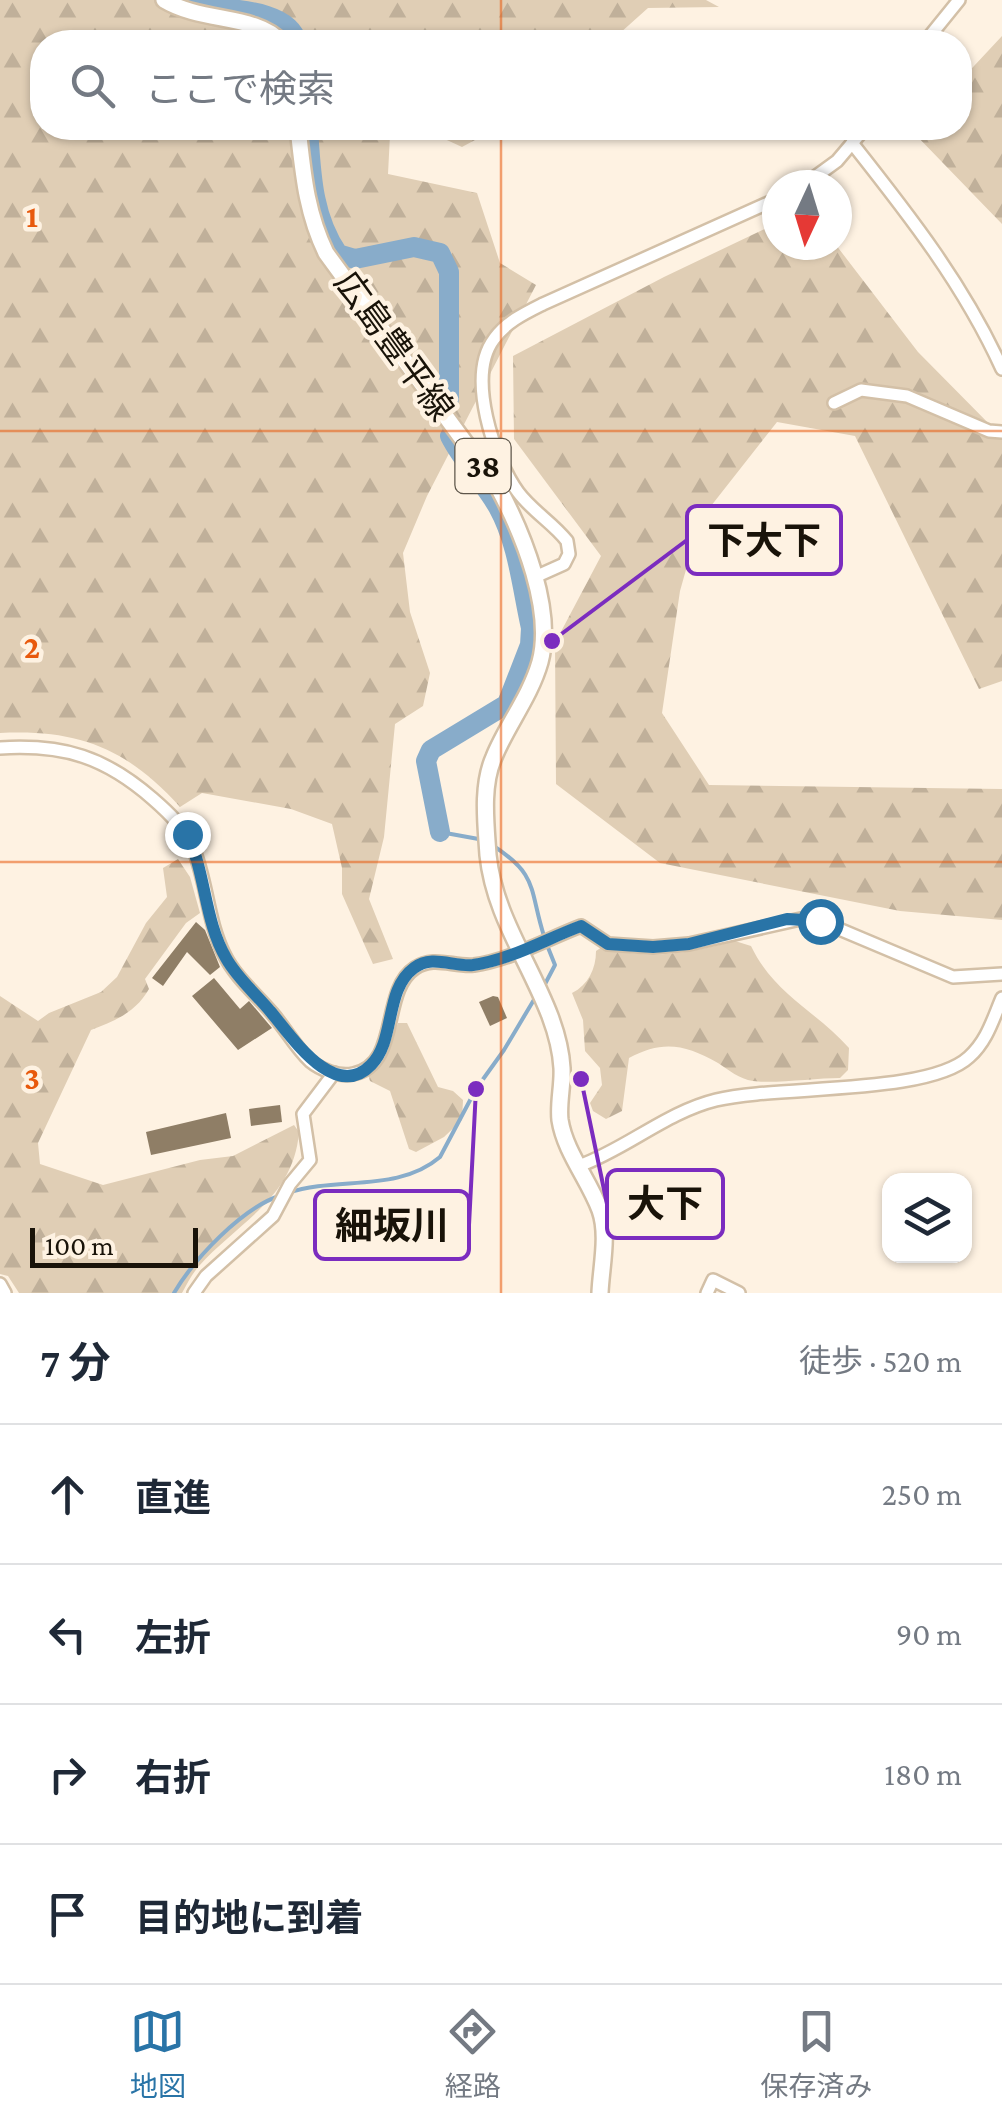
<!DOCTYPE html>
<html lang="ja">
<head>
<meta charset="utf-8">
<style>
  :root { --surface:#fff; --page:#f2f2f3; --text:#1f2937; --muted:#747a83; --line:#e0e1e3; --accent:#2974a7 }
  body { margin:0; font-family:"Crimson Pro","Noto Sans JP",serif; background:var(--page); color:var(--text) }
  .controls { position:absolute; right:30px; bottom:30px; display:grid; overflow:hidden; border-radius:20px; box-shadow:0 2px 8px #0004 }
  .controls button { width:90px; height:90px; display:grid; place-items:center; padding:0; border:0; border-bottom:2px solid var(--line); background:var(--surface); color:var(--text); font:50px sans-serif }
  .compass { position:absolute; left:762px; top:170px; width:90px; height:90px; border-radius:50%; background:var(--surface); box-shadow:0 2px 8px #0004; rotate:184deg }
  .scale { position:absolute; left:30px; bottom:25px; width:168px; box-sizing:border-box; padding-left:10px; border:5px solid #191309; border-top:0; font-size:28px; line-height:35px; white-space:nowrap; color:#191309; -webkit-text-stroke:8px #fef2e2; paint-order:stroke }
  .stop { position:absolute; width:30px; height:30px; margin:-22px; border:8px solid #2974a7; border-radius:50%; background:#fff }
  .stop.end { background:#2974a7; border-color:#fff; box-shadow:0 2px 10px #0008 }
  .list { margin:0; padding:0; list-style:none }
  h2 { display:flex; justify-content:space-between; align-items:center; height:130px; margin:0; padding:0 40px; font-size:42px }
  h2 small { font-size:32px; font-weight:400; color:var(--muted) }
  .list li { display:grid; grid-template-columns:65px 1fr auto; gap:30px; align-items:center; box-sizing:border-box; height:140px; padding:0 40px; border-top:2px solid var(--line) }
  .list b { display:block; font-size:38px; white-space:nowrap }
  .list em { font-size:32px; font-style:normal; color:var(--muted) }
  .icon { flex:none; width:55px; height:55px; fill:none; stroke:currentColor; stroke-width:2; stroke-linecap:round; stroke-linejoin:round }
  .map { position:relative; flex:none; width:1002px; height:1293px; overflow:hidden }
  .search { position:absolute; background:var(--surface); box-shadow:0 2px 8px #0004; left:30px; right:30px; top:30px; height:110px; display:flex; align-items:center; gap:25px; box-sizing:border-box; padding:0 35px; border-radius:40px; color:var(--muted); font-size:38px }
  .sheet { height:690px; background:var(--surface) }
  nav { display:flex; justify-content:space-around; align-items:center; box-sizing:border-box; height:140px; border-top:2px solid var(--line); background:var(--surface); font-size:28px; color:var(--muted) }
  nav a { display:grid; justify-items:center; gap:5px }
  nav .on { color:var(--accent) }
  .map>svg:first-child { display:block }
  .forest { fill:url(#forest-firs) }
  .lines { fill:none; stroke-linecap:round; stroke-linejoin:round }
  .stream { stroke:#88acca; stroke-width:4 }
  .river { stroke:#88acca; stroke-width:20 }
  .building { fill:#8f7e66 }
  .minor-casing { stroke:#d3c0a7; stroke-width:16 }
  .major-casing { stroke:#d3c0a7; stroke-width:20 }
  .minor { stroke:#fff; stroke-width:11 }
  .major { stroke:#fff; stroke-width:15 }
  .route { stroke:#2974a7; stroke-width:12 }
  .grid { fill:none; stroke:#e8590c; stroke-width:2.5; stroke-opacity:0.55 }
  .labels { text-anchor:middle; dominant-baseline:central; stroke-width:9; stroke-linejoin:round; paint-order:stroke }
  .shield { fill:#fef2e2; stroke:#5e564a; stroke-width:2.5 }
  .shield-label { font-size:32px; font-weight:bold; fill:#191309 }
  .street-label { font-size:35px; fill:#191309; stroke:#fef2e2 }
  .grid-label { font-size:32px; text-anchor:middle; font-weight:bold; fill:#e8590c; stroke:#fef2e2; stroke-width:9; stroke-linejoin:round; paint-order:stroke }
  .leader { fill:none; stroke:#7b2cbf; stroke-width:4 }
  .callout-dot { fill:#7b2cbf; stroke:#fef2e2; stroke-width:4 }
  .callout { fill:#fef2e2; stroke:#7b2cbf; stroke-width:4 }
  .callout-label { font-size:38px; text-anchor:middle; font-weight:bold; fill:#191309 }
</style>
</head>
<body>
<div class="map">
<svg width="1002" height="1293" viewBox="0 0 1002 1293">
  <defs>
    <pattern id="forest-firs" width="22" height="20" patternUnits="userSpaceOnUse" patternTransform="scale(2.5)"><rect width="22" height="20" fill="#e0ceb5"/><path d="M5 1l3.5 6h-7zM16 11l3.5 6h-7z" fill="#c0b09a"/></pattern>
  </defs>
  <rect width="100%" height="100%" fill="#fef2e2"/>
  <!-- forest -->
  <g class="forest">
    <path d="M0 0H706L719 7 648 8 610 42H42V128H395L390 135 388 174 477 193 500 263 536 285 427 496 403 553 410 612 430 673 423 706 395 724 384 837 369 899 393 959 373 964 342 894V868L332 824 291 809 202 793 180 807C128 749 79 729 0 733Z"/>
    <path d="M1002 36V224L912 131 915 128H960V81Z"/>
    <path d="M430 128H497L462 147 436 135Z"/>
    <path d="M777 223V245H836L918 352 1002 437V681L979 689 855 436 777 422 700 520 680 591 662 713 709 785 1002 789V920L900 911 660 863 556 784 555 643 601 556 514 439 513 356 664 277Z"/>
    <path d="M178 859 190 877 200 913 186 923 145 979 149 989C136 1012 115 1021 91 1030L38 1143 40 1164 103 1185 200 1160 233 1156 294 1125 299 1132C294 1198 238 1222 199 1266 192 1274 187 1284 182 1293H19L8 1276 0 1274V996L38 1021 49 1013 101 992 117 977 146 923 167 897 163 868Z"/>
    <path d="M735 941 751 946C774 994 816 1011 849 1048L848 1070 840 1078C816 1078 774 1084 753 1081 739 1079 729 1070 718 1063 685 1044 662 1040 629 1058L622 1111 606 1119 593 1111 590 1103 602 1085 600 1068 585 1051 583 1020 572 993C588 985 596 969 596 951L602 947C648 961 690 953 735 941Z"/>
    <path d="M398 1023H407L438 1087 453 1091 463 1100 462 1120 444 1137 416 1152 409 1149 390 1091 370 1081 368 1075 383 1063Z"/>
  </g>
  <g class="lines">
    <!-- stream -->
    <g class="stream">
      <path d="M440 832 484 840"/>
      <path d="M492 845C539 875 529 889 544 936"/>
      <path d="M544 986 555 965 547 945"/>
      <path d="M288 1193C337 1176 398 1193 440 1157L476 1089 504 1050 535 998"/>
      <path d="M174 1293C194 1259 241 1209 279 1196"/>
    </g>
    <!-- river -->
    <g class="river">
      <path d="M189 0 197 5C227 10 288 8 297 42"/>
      <path d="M308 128C311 173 312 216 338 254L355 259 414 247 440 253 449 272V399"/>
      <path d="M440 832 426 761 431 750 507 704 530 645 531 628C522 588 518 543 498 507 484 482 463 462 450 436"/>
    </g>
  </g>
  <!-- building -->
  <g class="building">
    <path d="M196 922 205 930 220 967 210 975 187 952 163 986 152 978Z"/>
    <path d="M214 978 240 1009 249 1001 272 1028 238 1050 192 996Z"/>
    <path d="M493 996 498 997 507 1018 490 1026 479 1002Z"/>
    <path d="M280 1105 282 1122 251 1126 249 1109Z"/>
    <path d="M226 1113 231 1138 151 1155 146 1132Z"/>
  </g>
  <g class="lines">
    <!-- minor casing -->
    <g class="minor-casing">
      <g id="minor">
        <path d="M925 42 959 0"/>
        <path d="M852 143C909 215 964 285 1002 369"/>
        <path d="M804 185 837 161 865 128"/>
        <path d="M834 403 861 390 907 396 989 431 1002 432"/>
        <path d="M535 577 564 564 569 554 567 541C553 523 532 511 518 492 494 459 466 376 494 339 506 322 525 313 543 304L777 199"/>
        <path d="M0 748C64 744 105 757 153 799 168 812 184 827 192 845 207 880 207 920 224 954 235 977 256 994 272 1013 285 1028 296 1048 310 1061 321 1070 339 1077 353 1074 401 1065 380 991 415 968 434 955 453 967 474 965 510 960 547 939 581 926L608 944 653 947 689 944 805 918 820 921 953 977 1002 974"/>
        <path d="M579 1166C626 1149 667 1112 716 1100 778 1085 928 1095 969 1057 987 1041 993 1019 1002 998"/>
        <path d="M0 1284 5 1293"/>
        <path d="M194 1293 206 1276 273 1216 290 1184 310 1160 303 1114 334 1073"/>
        <path d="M707 1293 713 1280 739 1293"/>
      </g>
    </g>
    <!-- major casing -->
    <g class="major-casing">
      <g id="major">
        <path d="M164 0C202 23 256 14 281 42"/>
        <path d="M298 128C303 172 306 212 326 253L499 489C523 534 554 610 540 662 530 697 507 725 494 757 481 786 486 824 488 855 494 914 529 961 550 1016 556 1032 561 1050 562 1068 563 1085 558 1103 560 1120 565 1152 589 1180 600 1210 609 1235 601 1267 600 1293"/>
      </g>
    </g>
    <!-- minor -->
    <use href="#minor" class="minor"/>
    <!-- major -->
    <use href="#major" class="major"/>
  </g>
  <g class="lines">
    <!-- route -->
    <path class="route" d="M187 834C206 873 204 920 226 958 237 978 256 994 270 1011 290 1034 334 1103 371 1065 396 1040 384 990 414 968 432 954 453 967 473 965 510 960 546 939 581 926L608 944 653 947 689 944 787 919 820 921"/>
  </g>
  <!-- grid -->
  <path class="grid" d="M501 0V42M501 128V1293M0 431H1002M0 862H1002"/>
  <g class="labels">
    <!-- shield labels -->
    <rect class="shield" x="455.5" y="439" width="55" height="54" rx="8"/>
    <g class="shield-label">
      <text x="483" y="466">38</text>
    </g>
    <!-- street labels -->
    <g class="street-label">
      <text transform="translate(394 346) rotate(54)">広島豊平線</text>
    </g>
  </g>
  <g class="grid-label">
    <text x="32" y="227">1</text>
    <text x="32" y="658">2</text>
    <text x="32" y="1089">3</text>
  </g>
  <!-- callouts -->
  <path class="leader" d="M552 641L687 540M581 1079L607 1204M476 1089L469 1225"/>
  <g class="callout-dot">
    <circle cx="552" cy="641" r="10"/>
    <circle cx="581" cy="1079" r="10"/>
    <circle cx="476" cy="1089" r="10"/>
  </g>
  <g class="callout">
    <rect x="687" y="506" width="154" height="68" rx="10"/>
    <rect x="607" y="1170" width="116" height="68" rx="10"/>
    <rect x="315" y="1191" width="154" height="68" rx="10"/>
  </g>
  <g class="callout-label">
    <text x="764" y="554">下大下</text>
    <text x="665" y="1217">大下</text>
    <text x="392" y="1239">細坂川</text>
  </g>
</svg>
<div class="controls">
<button><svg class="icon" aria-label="layers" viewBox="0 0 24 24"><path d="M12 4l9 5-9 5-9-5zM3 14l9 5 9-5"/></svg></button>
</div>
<svg class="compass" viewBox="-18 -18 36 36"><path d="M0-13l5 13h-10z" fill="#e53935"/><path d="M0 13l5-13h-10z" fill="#747a83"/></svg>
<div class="scale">100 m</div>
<div class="stop" style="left:820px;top:921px"></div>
<div class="stop end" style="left:187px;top:834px"></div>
<div class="search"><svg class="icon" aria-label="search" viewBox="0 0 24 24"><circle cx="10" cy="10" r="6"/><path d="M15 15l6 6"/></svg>ここで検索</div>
</div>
<section class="sheet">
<h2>7 分<small>徒歩 · 520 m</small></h2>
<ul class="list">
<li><svg class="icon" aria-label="ahead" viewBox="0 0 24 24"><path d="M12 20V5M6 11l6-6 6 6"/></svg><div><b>直進</b></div><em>250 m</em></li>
<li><svg class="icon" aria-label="left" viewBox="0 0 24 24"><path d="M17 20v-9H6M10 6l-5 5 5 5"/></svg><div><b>左折</b></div><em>90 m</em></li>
<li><svg class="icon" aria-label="right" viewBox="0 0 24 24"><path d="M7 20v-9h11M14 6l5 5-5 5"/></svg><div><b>右折</b></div><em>180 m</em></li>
<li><svg class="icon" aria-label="arrive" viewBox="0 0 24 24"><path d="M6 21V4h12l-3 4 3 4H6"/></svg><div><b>目的地に到着</b></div></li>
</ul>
</section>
<nav>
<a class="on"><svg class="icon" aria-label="map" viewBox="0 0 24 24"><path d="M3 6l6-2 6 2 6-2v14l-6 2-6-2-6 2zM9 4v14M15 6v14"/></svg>地図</a>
<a><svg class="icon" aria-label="directions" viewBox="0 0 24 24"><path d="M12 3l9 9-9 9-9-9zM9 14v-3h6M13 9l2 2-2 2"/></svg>経路</a>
<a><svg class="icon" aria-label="saved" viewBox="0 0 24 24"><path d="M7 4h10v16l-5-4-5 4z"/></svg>保存済み</a>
</nav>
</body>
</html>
